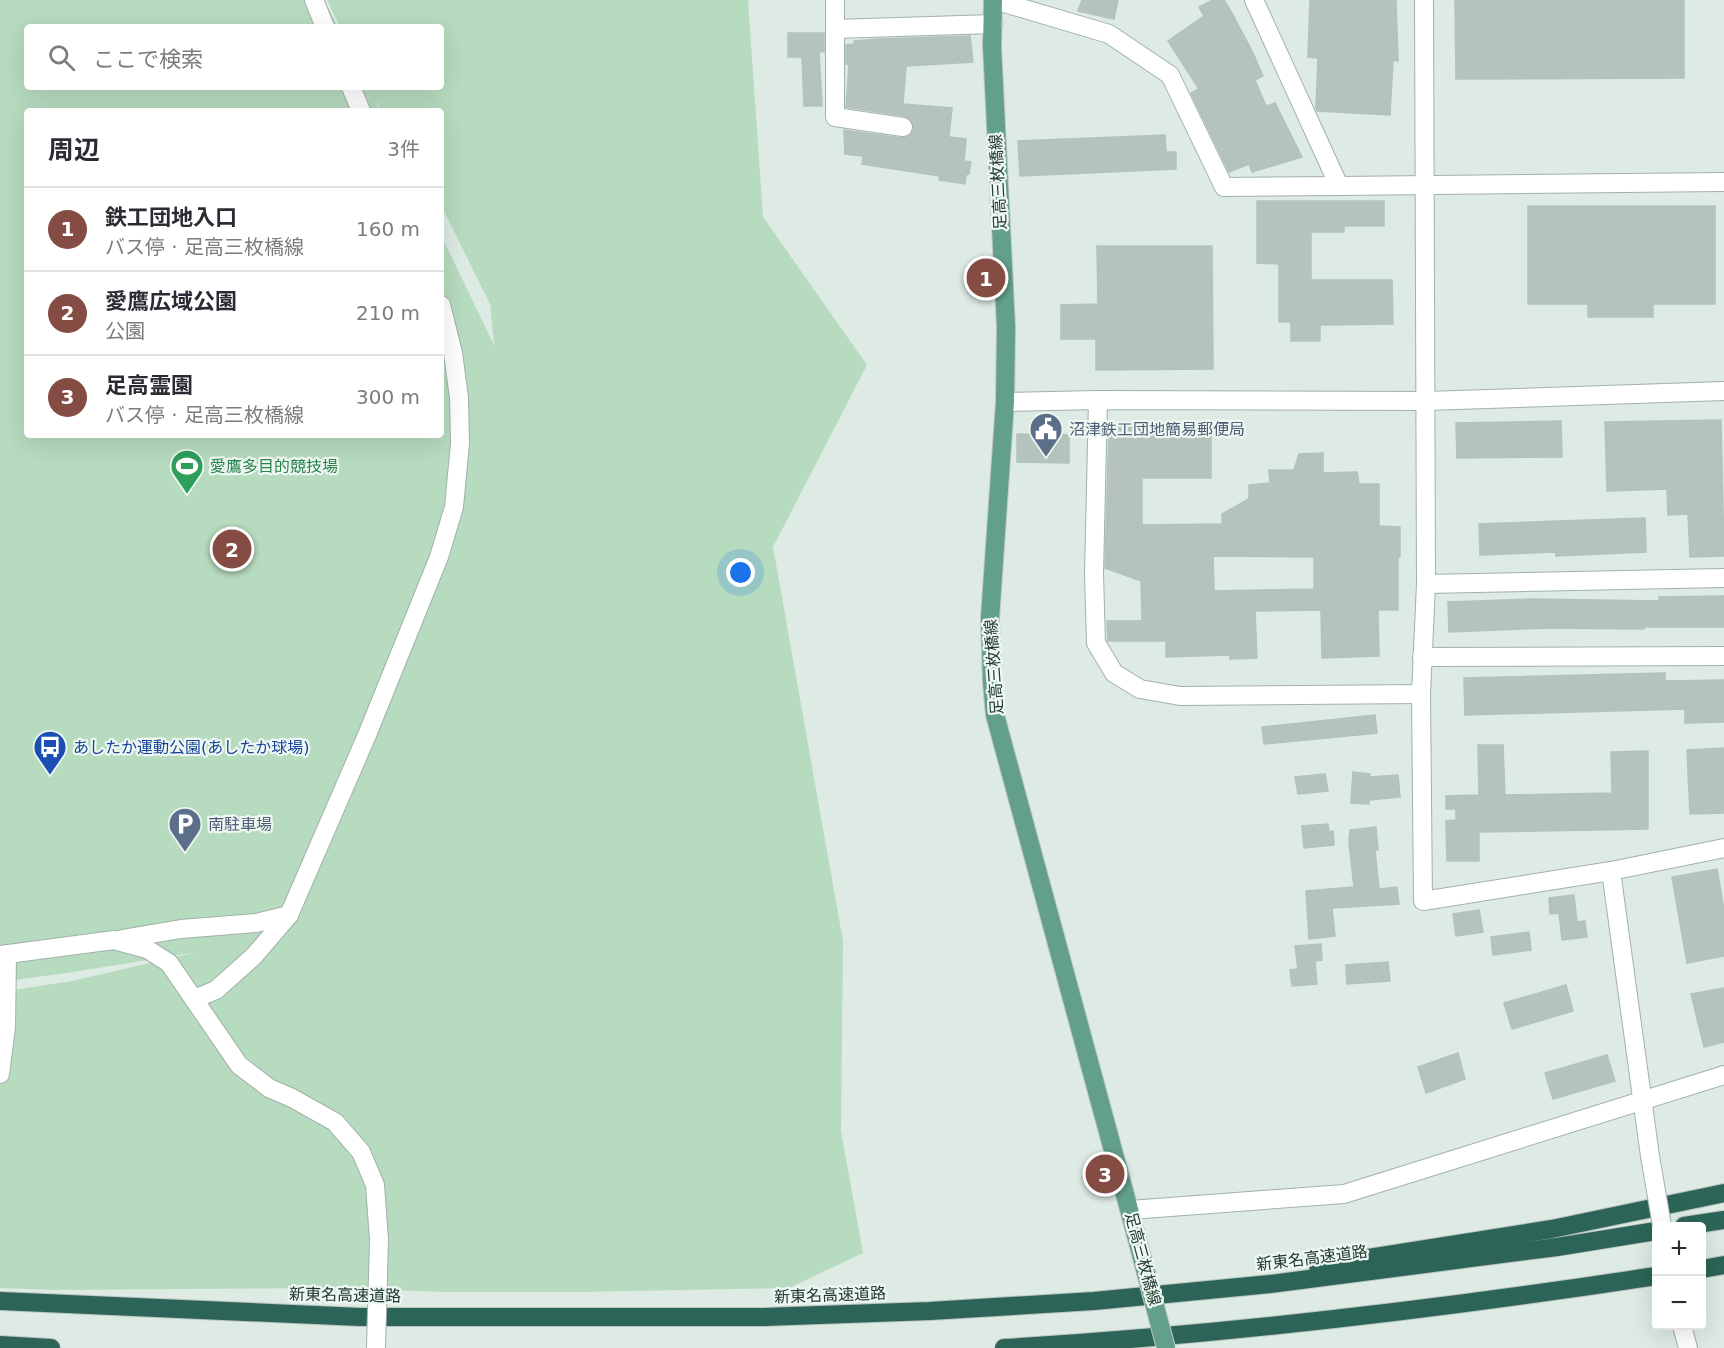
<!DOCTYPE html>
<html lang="ja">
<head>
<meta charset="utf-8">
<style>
  :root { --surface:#fff; --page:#f2f2f3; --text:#2b2b33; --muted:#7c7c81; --line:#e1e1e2; --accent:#844c42 }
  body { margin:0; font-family:"DejaVu Sans","Noto Sans JP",sans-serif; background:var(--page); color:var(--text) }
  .controls { position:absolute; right:18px; bottom:18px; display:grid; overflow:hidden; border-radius:6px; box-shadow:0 6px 24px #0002 }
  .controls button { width:54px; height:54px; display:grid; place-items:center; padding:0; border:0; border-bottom:2px solid var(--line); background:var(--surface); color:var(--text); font:30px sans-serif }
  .you { position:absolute; left:741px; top:573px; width:21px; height:21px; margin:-15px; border:4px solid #fff; border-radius:50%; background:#1a73e8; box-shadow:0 0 0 9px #1a73e833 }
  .badge { display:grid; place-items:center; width:39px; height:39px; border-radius:50%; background:var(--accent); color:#fff; font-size:20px; font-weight:700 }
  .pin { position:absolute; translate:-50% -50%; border:3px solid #fff; box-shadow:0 2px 6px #0006 }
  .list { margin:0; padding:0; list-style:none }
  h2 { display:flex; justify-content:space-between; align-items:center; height:78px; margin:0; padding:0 24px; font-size:26px }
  h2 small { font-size:20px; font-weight:400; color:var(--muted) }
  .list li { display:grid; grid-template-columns:39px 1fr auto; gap:18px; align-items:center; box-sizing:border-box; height:84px; padding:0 24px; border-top:2px solid var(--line) }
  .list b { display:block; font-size:22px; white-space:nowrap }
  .list p { margin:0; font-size:20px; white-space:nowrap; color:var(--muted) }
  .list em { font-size:20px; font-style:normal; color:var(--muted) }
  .icon { flex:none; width:33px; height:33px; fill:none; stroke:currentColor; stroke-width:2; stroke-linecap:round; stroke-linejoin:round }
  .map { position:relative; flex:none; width:1724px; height:1348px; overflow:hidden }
  .search { position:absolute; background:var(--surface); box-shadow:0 6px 24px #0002; left:24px; top:24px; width:420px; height:66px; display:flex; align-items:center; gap:15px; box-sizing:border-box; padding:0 21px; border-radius:6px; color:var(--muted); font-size:22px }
  .panel { position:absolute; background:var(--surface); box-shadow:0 6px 24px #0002; left:24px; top:108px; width:420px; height:330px; border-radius:6px }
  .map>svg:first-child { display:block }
  .green { fill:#b7dbbf; fill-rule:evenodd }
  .building { fill:#b4c4bd; stroke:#b1c3bb; stroke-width:1.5; fill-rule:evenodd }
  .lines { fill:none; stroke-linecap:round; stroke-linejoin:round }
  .minor-casing { stroke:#a1b1ab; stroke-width:20 }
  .major-casing { stroke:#bcc4c1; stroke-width:20 }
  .highway-casing { stroke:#bcc4c1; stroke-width:20 }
  .minor { stroke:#fff; stroke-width:18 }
  .major { stroke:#639f8d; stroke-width:18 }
  .highway { stroke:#2c6557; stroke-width:18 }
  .minor-bridge-casing { stroke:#a1b1ab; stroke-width:20; stroke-linecap:butt }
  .major-bridge-casing { stroke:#bcc4c1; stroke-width:20; stroke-linecap:butt }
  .minor-bridge { stroke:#fff; stroke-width:18 }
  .major-bridge { stroke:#639f8d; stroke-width:18 }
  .labels { text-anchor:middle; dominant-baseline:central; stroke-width:4.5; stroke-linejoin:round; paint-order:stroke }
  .street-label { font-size:16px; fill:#203931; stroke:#eef7f2 }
  .service-label { font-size:16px; fill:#4e5e75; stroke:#eef7f2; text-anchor:start }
  .leisure-label { font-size:16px; fill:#27864d; stroke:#eef7f2; text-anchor:start }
  .transit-label { font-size:16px; fill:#164399; stroke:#eef7f2; text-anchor:start }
</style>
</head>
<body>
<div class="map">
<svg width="1724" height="1348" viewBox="0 0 1724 1348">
  <rect width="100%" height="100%" fill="#deeae4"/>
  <!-- green -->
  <path class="green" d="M0 0H324L338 27H27V87H441V27H340L327 0H748L763 217 867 365 773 547 843 941 841 1131 863 1253 789 1288 575 1292H446L332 1288 57 1290 0 1288V992L72 981 197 952 67 973 0 982ZM375 100 382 111H441V205L490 304 494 345 441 235V435H27V111H380Z"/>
  <!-- building -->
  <g class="building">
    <path d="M1082 0H1118L1114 19 1078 11Z"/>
    <path d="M1213 0H1224L1232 13 1253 53 1263 76 1255 80 1266 106 1275 103 1302 157 1252 172 1249 164 1229 172 1191 93 1199 89 1168 41 1204 16 1199 7Z"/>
    <path d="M1310 0H1396L1398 61 1393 60 1390 115 1317 111 1316 108 1318 58 1308 57Z"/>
    <path d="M1455 0H1684V78L1456 79Z"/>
    <path d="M788 33H824V52L819 51 822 106H804L802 57H788Z"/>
    <path d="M970 36 973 62 906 66 903 104 952 108 949 137 966 139 964 161 971 162 969 174 966 175 965 184 939 180 940 176 862 164 863 156 845 154 844 130 902 138 911 134 914 128 910 119 905 116 846 107 849 64H846V45L854 44V41L880 39Z"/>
    <path d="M1165 135 1166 152H1176V169L1020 176 1018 141Z"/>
    <path d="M1257 201H1384V226H1344V232H1311V280H1392L1393 324 1320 325V341H1291V322H1279V264L1257 263Z"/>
    <path d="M1528 206H1715V304H1653V317H1588V304H1528Z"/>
    <path d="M1097 246H1212L1213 369 1096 370V339H1061V305L1098 304Z"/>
    <path d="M1721 420 1724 556 1690 557 1688 514 1668 515 1667 489 1607 491 1605 422Z"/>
    <path d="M1561 421 1562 457 1457 458 1456 423Z"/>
    <path d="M1211 425V478H1142V525L1222 524V514L1249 499V485L1270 483 1269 470H1294L1299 454 1323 453V473L1357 472 1359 484H1379V526L1400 527V557H1398V610H1378L1379 656 1322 658 1321 610 1255 611 1257 658 1230 659V655L1166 657V641H1108L1107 621H1142L1141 581 1105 568 1109 427ZM1213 556 1314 557V589L1214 591Z"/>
    <path d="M1017 434 1069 435V463L1017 462Z"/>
    <path d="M1645 518 1646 552 1556 556V552L1480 555 1479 524Z"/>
    <path d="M1724 596V627H1644V629L1547 628 1449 632 1448 602 1532 599 1659 601V597Z"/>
    <path d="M1665 673V681L1724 680V722L1685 723V709L1465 715 1464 678Z"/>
    <path d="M1375 715 1377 733 1264 744 1262 727Z"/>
    <path d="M1478 745H1503L1505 795 1612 793 1611 752 1648 751V829L1479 832V861H1447L1446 821 1456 820V809H1446V796L1479 795Z"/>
    <path d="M1724 748V813L1690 814 1687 750Z"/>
    <path d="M1353 772 1370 774V777L1398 775 1400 797 1369 800V804L1351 803Z"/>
    <path d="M1325 774 1328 791 1298 794 1295 777Z"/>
    <path d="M1328 824 1329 832 1333 831 1334 845 1304 848 1302 826Z"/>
    <path d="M1376 827 1378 850H1375L1379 889 1397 887 1399 904 1332 908 1335 936 1309 939 1306 891 1354 887 1349 843 1350 830Z"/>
    <path d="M1717 869 1724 910V956L1687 963 1672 877Z"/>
    <path d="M1574 895 1577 922 1585 921 1587 937 1562 940 1559 913 1550 914 1549 898Z"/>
    <path d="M1479 910 1483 932 1456 936 1453 914Z"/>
    <path d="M1529 932 1531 950 1493 955 1491 937Z"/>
    <path d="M1321 944 1322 960 1315 961 1317 984 1292 986 1290 970 1298 969 1295 946Z"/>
    <path d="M1388 962 1390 981 1347 984 1346 965Z"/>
    <path d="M1566 985 1573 1011 1512 1029 1504 1003Z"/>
    <path d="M1724 988V1042L1704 1047 1691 994Z"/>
    <path d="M1458 1053 1465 1079 1426 1093 1418 1067Z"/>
    <path d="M1607 1055 1615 1081 1553 1099 1545 1073Z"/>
  </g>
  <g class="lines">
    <!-- minor casing -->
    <g class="minor-casing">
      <g id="minor">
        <path d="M314 0 325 27"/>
        <path d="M835 0V29L993 24"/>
        <path d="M1254 0 1339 186 1724 182"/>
        <path d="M1424 0 1426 584 1421 694 1423 901 1611 871 1724 848"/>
        <path d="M993 3 1001 2 1109 34 1170 75 1224 187 1339 186"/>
        <path d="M835 29V117L903 127"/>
        <path d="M351 87 361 111"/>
        <path d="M1098 400 1094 574 1096 643 1114 673 1140 689 1180 696 1421 694"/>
        <path d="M1005 402 1098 400 1426 401 1724 391"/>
        <path d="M1426 584 1724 578"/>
        <path d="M1422 657 1724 656"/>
        <path d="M1611 871 1650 1156"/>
        <path d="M122 939 181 929 256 923 289 915"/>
        <path d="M0 955 114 940 147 949 169 963 239 1065 269 1088 292 1098 335 1122 361 1152 375 1185 379 1240"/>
        <path d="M194 999 216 990 254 956 289 915 367 735 439 557 454 507 460 443 459 398 453 353 441 305"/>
        <path d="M0 1074 6 1027 7 954"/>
        <path d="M1130 1210 1344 1194 1724 1075"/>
        <path d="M1682 1326 1688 1348"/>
      </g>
    </g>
    <!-- major casing -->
    <g class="major-casing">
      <path id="major" d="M993 0 992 46 1006 327 1005 402 990 618 992 682 995 715 1133 1224"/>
    </g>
    <!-- highway casing -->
    <g class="highway-casing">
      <g id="highway">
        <path d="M1684 1226 1724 1220"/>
        <path d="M1318 1266 1552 1229 1724 1193"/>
        <path d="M1702 1269 1724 1265"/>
        <path d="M0 1301 360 1317H764L930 1311 1094 1301 1270 1284 1557 1247 1656 1231"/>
        <path d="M0 1345 51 1348"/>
        <path d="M1004 1348C1222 1335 1440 1309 1656 1276"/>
      </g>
    </g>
    <!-- minor -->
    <use href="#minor" class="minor"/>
    <!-- major -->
    <use href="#major" class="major"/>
    <!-- highway -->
    <use href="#highway" class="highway"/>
    <!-- minor-bridge casing -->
    <g class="minor-bridge-casing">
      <g id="minor-bridge">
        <path d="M1650 1156 1662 1226"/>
        <path d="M376 1348 379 1240"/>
      </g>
    </g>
    <!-- major-bridge casing -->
    <g class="major-bridge-casing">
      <path id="major-bridge" d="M1133 1224 1166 1348"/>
    </g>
    <!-- minor-bridge -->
    <use href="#minor-bridge" class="minor-bridge"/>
    <!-- major-bridge -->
    <use href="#major-bridge" class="major-bridge"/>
  </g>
  <!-- icons -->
  <defs>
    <g id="civic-pin" transform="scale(1.725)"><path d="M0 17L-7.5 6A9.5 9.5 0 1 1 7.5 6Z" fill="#5c6f8a" stroke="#eef7f2"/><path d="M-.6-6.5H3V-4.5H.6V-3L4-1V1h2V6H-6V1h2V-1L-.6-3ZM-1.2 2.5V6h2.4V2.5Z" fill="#fff"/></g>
    <g id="stadium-pin" transform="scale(1.725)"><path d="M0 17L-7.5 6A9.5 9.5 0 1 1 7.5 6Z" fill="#2e9e5b" stroke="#eef7f2"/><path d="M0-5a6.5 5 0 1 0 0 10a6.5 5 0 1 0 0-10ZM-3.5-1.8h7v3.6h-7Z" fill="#fff"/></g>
    <g id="bus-pin" transform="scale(1.725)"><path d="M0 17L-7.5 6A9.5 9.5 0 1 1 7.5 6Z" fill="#1a4fb4" stroke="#eef7f2"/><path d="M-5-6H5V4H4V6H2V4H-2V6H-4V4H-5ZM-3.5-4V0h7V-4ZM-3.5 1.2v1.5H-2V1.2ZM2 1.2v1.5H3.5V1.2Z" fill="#fff"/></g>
    <g id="parking-pin" transform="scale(1.725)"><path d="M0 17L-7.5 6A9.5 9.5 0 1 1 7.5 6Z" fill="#5c6f8a" stroke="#eef7f2"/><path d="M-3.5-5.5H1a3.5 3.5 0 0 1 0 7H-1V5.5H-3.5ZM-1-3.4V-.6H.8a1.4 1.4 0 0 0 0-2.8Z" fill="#fff"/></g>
  </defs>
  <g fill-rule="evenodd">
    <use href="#civic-pin" x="1046" y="429"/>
    <use href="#stadium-pin" x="187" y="466"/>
    <use href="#bus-pin" x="50" y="747"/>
    <use href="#parking-pin" x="185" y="824"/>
  </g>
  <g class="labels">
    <!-- street labels -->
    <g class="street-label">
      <text transform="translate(998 182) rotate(-93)">足高三枚橋線</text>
      <text transform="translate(994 667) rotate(-94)">足高三枚橋線</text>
      <text transform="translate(1312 1258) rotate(-7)">新東名高速道路</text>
      <text transform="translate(1143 1259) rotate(75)">足高三枚橋線</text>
      <text transform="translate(345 1295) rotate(1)">新東名高速道路</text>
      <text transform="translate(830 1295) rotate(-2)">新東名高速道路</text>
    </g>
    <!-- service labels -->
    <g class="service-label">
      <text x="1069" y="429">沼津鉄工団地簡易郵便局</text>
      <text x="208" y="824">南駐車場</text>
    </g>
    <!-- leisure labels -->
    <g class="leisure-label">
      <text x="210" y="466">愛鷹多目的競技場</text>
    </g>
    <!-- transit labels -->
    <g class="transit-label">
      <text x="73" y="747">あしたか運動公園(あしたか球場)</text>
    </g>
  </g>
</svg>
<div class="controls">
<button>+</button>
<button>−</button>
</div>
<div class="you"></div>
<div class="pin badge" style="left:986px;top:278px">1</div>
<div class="pin badge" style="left:232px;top:549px">2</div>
<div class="pin badge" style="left:1105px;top:1174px">3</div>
<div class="search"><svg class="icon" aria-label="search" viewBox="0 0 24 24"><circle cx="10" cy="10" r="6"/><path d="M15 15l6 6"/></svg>ここで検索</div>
<section class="panel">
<h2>周辺<small>3件</small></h2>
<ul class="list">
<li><span class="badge">1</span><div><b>鉄工団地入口</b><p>バス停 · 足高三枚橋線</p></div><em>160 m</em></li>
<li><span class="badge">2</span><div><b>愛鷹広域公園</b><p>公園</p></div><em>210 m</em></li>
<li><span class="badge">3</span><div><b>足高霊園</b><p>バス停 · 足高三枚橋線</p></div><em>300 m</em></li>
</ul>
</section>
</div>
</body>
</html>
